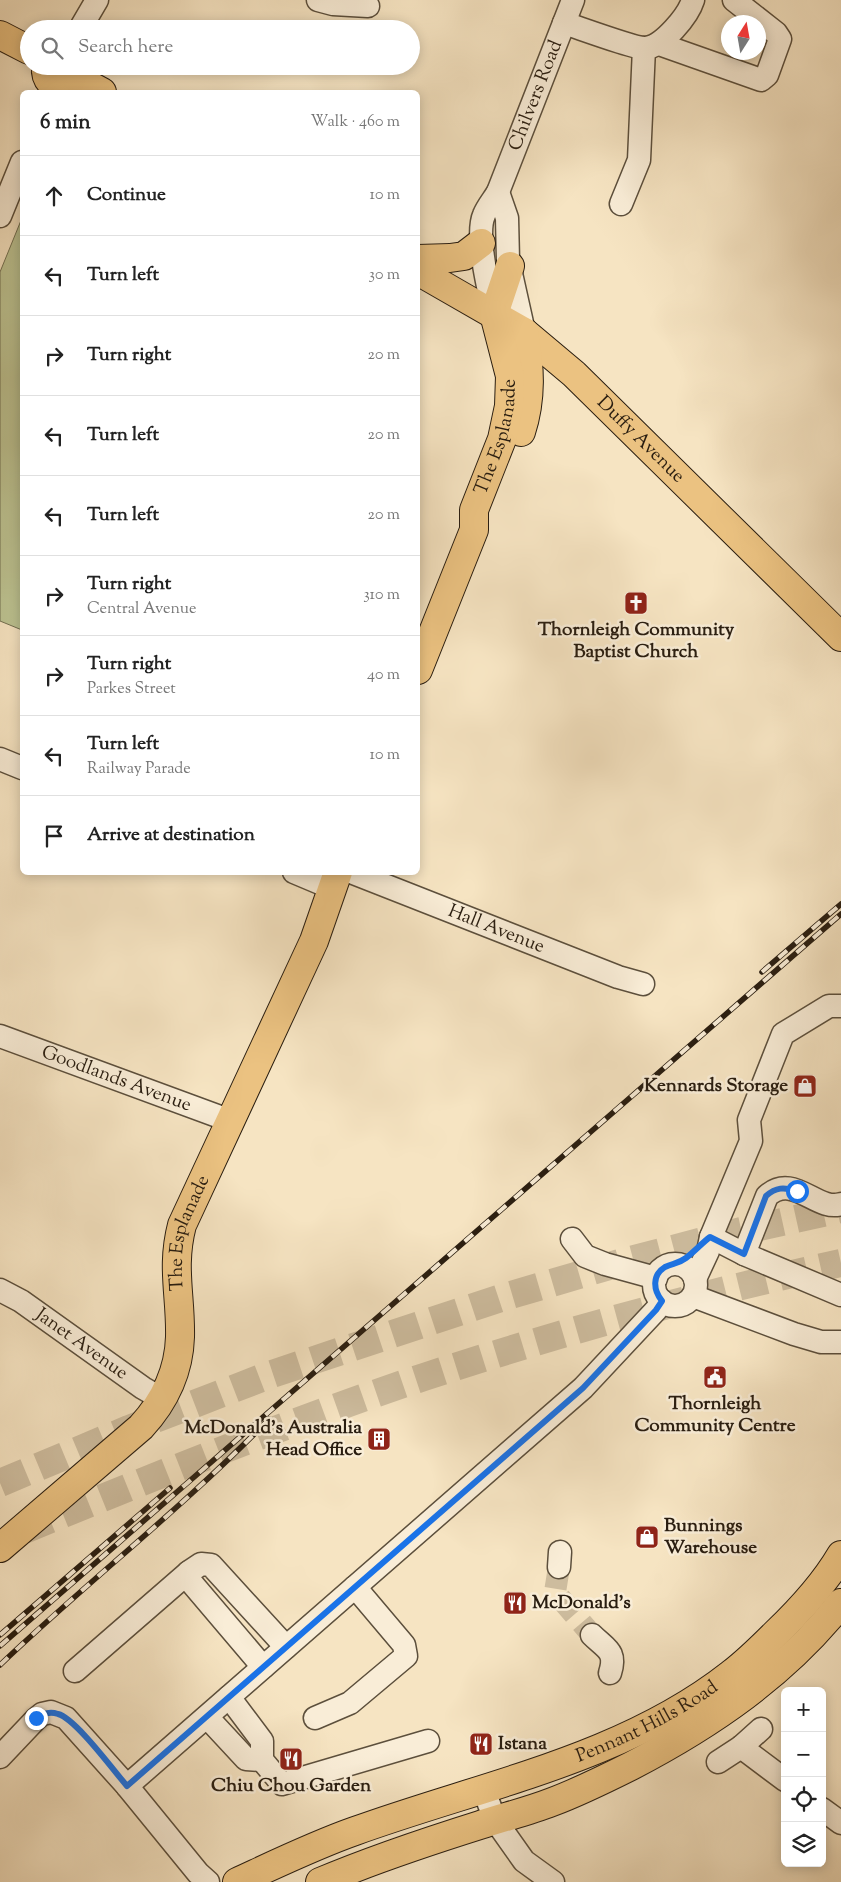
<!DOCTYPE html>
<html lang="en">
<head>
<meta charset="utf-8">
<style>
  :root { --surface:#fff; --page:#f2f2f2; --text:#222; --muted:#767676; --line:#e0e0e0 }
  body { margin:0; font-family:"Sorts Mill Goudy",serif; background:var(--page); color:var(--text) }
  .controls { position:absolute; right:15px; bottom:15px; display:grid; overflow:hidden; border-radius:8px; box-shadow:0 2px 12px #0003 }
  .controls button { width:45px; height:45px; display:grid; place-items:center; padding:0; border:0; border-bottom:1px solid var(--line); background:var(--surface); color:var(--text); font:25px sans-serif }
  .compass { position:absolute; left:721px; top:15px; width:45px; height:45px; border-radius:50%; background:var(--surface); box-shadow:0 2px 12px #0003; rotate:11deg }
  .stop { position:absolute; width:15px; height:15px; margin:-11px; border:4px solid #1a73e8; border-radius:50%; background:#fff }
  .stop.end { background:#1a73e8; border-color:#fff; box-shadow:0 1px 5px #0008 }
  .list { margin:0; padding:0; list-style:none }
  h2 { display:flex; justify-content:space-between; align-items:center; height:65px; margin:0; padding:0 20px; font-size:21px }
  h2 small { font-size:16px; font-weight:400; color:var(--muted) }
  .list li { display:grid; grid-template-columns:32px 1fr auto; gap:15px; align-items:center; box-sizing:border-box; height:80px; padding:0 20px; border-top:1px solid var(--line) }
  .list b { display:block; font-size:19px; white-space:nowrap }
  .list p { margin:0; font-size:16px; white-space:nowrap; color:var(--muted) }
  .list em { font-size:16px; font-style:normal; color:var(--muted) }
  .icon { flex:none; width:28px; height:28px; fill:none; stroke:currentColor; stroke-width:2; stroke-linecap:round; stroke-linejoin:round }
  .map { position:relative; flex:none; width:841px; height:1882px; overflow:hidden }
  .search { position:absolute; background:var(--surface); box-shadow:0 2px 12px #0003; left:20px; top:20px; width:400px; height:55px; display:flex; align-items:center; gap:12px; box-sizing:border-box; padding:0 18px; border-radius:28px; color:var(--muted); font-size:19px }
  .panel { position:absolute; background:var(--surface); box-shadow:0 2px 12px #0003; left:20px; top:90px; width:400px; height:785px; border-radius:8px }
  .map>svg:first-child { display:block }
  .green { fill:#bdc493; stroke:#737052 }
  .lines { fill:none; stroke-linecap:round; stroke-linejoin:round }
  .minor-tunnel { stroke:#cdbc9e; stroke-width:22; stroke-dasharray:22 11; stroke-linecap:butt }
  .highway-tunnel { stroke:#cdbc9e; stroke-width:28; stroke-dasharray:28 14; stroke-linecap:butt }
  .minor-casing { stroke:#5c4f3c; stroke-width:25 }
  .major-casing { stroke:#291d10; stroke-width:30 }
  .highway-casing { stroke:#291d10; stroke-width:30 }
  .minor { stroke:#f9edd7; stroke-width:22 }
  .major { stroke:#ebc281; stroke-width:28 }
  .highway { stroke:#ebc281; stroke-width:28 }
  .rail-casing { stroke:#291d10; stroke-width:5.5 }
  .rail { stroke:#f9edd7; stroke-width:4; stroke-dasharray:11; stroke-linecap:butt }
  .route { stroke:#1a73e8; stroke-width:6 }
  .labels { text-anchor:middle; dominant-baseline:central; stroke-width:5; stroke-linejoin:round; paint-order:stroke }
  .street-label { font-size:19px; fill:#291d10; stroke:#f9edd7 }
  .poi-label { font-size:19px; font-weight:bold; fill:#291d10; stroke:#f9edd7 }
</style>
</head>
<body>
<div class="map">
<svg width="841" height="1882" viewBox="0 0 841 1882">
  <rect width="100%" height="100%" fill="#f6e4c2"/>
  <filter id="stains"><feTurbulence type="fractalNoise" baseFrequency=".004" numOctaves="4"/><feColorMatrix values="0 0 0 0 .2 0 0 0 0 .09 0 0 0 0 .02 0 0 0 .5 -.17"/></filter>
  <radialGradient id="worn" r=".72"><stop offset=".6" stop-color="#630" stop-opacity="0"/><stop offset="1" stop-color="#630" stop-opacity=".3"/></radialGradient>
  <!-- green -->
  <path class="green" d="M22 218V630L0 621V272Z"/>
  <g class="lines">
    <!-- minor-tunnel -->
    <path class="minor-tunnel" d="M559 1567 555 1592 592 1635"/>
    <!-- highway-tunnel -->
    <g class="highway-tunnel">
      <path d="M0 1483 129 1429 272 1374 504 1297 623 1262 741 1231 841 1209"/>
      <path d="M24 1530C156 1476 288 1422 424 1377 561 1332 700 1294 841 1263"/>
    </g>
    <!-- minor casing -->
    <g class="minor-casing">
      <g id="minor">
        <path d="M318 0 333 4 368 6"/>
        <path d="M564 23C577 27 636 49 646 48 663 46 688 16 693 0"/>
        <path d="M80 29 97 0"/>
        <path d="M659 44 761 80 767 75 780 39 776 33 734 0"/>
        <path d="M498 192 507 218 508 260 524 332"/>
        <path d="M621 204 639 160 644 48"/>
        <path d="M0 216 22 162"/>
        <path id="s1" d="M494 314C489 291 475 235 484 215 487 207 494 199 498 192L573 0"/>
        <path d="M0 759 22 768"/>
        <path d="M294 872 332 888"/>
        <path id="s2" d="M351 872 618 977 643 984"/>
        <path id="s3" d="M0 1036 231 1121"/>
        <path d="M711 1237 744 1254 841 1295"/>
        <path d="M572 1239 585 1256 605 1264 656 1278"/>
        <path d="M744 1254 767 1196C793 1172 817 1212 841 1204"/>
        <circle cx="675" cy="1285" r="21"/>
        <path d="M695 1279 708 1251 711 1237 751 1141 749 1120 783 1034 829 1006H841"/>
        <path id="s4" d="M0 1290 21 1301 143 1388 162 1399"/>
        <path d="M693 1296 794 1334 821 1342H841"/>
        <path d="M559 1567 560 1552"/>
        <path d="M592 1635C606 1649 617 1651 610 1673"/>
        <path d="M263 1667 190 1581 189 1572 201 1564 211 1565 286 1647"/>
        <path d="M75 1671 189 1572"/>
        <path d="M229 1697 262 1741V1760L282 1784 428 1741"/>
        <path d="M207 1717 246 1759 262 1760"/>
        <path d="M315 1718 350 1703 406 1656 404 1645 355 1587"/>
        <path d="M741 1747 785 1780"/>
        <path d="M0 1757 36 1719 42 1714 51 1712 66 1718 127 1786 198 1873 208 1882"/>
        <path d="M718 1762 741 1747 761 1729"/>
        <path d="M127 1786 583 1388 656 1310 662 1301"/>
        <path d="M483 1788 495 1820 524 1861 553 1882"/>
        <path d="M822 1809 841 1823"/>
      </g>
    </g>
    <!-- major casing -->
    <g class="major-casing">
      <g id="major">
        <path d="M0 35 29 50"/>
        <path d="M46 66C43 95 83 94 79 66"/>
        <path d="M78 79 102 92"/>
        <path d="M418 259 450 258 464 256 481 243"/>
        <path id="s5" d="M418 271 524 332 574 374 841 637"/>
        <path d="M494 314 510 266"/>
        <path d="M521 432C532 398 530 367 524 332"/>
        <path id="s6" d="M418 670 474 530V510L502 439 509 406 510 376 494 314"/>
        <path id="s7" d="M0 1548 141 1427C164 1402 179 1371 180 1337 181 1296 171 1267 182 1225L314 941 338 872"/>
      </g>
    </g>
    <!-- highway casing -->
    <g class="highway-casing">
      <g id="highway">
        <path id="s8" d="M237 1882C276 1864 315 1845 355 1831 482 1785 623 1759 731 1674 747 1662 762 1647 776 1633 800 1610 824 1584 841 1555"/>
        <path d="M320 1882C372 1860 426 1842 480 1825 504 1817 529 1811 552 1802 579 1792 605 1779 631 1766 710 1725 785 1674 841 1603"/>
      </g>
    </g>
    <!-- minor -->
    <use href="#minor" class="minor"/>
    <!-- major -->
    <use href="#major" class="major"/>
    <!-- highway -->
    <use href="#highway" class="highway"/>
    <!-- rail casing -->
    <g class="rail-casing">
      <g id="rail">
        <path d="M762 972 841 904"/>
        <path d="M0 1635 170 1488"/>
        <path d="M0 1646 841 914"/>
        <path d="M0 1665C88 1581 184 1507 269 1419"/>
      </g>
    </g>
    <!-- rail -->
    <use href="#rail" class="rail"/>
  </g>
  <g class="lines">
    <!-- route -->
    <path class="route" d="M36 1718C43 1714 49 1711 58 1714 75 1718 114 1771 127 1786L583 1388 656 1310 662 1301C653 1290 652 1275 665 1267 673 1263 678 1264 686 1258 695 1251 702 1243 710 1237L744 1254 766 1196C776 1187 784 1187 797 1191"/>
  </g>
  <!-- icons -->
  <defs>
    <g id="church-square" transform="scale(1.25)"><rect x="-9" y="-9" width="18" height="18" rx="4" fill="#8f2418" stroke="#f9edd7"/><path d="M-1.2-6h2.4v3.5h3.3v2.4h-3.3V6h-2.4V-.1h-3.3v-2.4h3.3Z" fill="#fff"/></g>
    <g id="shop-square" transform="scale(1.25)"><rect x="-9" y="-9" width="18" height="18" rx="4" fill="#8f2418" stroke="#f9edd7"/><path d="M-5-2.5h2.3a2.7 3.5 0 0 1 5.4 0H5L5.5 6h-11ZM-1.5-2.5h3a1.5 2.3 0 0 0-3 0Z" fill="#fff"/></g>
    <g id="civic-square" transform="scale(1.25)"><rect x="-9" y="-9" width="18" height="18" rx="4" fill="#8f2418" stroke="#f9edd7"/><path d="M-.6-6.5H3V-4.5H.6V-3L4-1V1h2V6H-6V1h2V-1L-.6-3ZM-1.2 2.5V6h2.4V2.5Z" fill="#fff"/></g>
    <g id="building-square" transform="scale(1.25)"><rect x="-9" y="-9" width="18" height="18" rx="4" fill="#8f2418" stroke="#f9edd7"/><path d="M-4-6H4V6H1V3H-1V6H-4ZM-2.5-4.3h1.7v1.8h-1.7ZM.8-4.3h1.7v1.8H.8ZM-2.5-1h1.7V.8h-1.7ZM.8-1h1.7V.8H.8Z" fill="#fff"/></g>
    <g id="restaurant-square" transform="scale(1.25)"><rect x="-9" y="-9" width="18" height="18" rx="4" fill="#8f2418" stroke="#f9edd7"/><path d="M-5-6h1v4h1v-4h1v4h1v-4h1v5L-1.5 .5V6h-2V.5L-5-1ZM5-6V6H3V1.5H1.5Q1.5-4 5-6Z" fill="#fff"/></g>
  </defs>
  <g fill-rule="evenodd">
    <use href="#church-square" x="636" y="603"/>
    <use href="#shop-square" x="805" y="1086"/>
    <use href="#civic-square" x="715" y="1377"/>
    <use href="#building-square" x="379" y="1439"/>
    <use href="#shop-square" x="647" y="1537"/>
    <use href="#restaurant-square" x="515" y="1603"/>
    <use href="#restaurant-square" x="481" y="1744"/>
    <use href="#restaurant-square" x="291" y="1759"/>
  </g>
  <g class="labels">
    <!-- street labels -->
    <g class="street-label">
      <text stroke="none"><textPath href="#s1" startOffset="231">Chilvers Road</textPath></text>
      <text stroke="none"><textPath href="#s6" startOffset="248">The Esplanade</textPath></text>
      <text stroke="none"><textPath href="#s5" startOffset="281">Duffy Avenue</textPath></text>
      <text stroke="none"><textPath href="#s2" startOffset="156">Hall Avenue</textPath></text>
      <text stroke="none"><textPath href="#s3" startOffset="124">Goodlands Avenue</textPath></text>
      <text stroke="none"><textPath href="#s7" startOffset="392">The Esplanade</textPath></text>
      <text stroke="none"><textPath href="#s4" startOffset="98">Janet Avenue</textPath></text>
      <text stroke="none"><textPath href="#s8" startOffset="441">Pennant Hills Road</textPath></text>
    </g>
    <!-- poi labels -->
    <g class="poi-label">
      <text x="636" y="630">Thornleigh Community<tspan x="636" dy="22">Baptist Church</tspan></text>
      <text x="788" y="1086" text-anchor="end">Kennards Storage</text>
      <text x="715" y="1404">Thornleigh<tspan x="715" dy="22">Community Centre</tspan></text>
      <text x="362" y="1428" text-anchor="end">McDonald's Australia<tspan x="362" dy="22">Head Office</tspan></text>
      <text x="664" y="1526" text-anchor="start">Bunnings<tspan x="664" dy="22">Warehouse</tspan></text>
      <text x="532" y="1603" text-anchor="start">McDonald's</text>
      <text x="498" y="1744" text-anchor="start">Istana</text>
      <text x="291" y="1786">Chiu Chou Garden</text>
    </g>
  </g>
  <rect width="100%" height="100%" filter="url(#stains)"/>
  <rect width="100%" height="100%" fill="url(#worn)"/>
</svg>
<div class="controls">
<button>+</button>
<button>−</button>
<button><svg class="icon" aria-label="locate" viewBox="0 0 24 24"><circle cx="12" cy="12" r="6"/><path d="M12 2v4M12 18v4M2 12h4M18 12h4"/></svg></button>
<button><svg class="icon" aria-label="layers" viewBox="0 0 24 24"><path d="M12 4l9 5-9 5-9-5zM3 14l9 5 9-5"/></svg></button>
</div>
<svg class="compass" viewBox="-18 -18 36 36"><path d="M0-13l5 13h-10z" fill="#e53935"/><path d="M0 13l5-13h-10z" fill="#767676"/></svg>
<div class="stop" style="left:797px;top:1191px"></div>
<div class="stop end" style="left:36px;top:1718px"></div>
<div class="search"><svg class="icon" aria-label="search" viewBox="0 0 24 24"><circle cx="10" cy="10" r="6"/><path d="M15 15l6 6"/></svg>Search here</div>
<section class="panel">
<h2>6 min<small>Walk · 460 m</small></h2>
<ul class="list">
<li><svg class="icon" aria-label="ahead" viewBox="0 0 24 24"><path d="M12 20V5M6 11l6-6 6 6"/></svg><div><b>Continue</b></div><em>10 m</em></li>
<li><svg class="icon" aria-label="left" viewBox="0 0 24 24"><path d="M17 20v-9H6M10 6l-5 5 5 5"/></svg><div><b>Turn left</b></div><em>30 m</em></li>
<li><svg class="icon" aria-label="right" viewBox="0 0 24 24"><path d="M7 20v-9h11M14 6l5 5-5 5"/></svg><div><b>Turn right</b></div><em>20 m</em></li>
<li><svg class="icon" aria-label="left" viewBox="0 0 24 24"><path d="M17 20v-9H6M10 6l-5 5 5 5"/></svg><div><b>Turn left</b></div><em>20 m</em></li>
<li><svg class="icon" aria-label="left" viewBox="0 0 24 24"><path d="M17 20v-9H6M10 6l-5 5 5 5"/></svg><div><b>Turn left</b></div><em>20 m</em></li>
<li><svg class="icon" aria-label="right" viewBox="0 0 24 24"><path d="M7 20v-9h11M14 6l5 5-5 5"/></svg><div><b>Turn right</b><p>Central Avenue</p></div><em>310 m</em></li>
<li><svg class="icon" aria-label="right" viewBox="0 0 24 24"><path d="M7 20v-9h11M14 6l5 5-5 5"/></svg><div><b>Turn right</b><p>Parkes Street</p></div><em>40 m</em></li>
<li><svg class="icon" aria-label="left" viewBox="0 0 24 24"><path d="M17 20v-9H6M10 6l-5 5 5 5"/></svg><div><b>Turn left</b><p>Railway Parade</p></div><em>10 m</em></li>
<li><svg class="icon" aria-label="arrive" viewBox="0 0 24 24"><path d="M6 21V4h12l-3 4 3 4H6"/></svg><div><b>Arrive at destination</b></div></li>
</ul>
</section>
</div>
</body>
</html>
